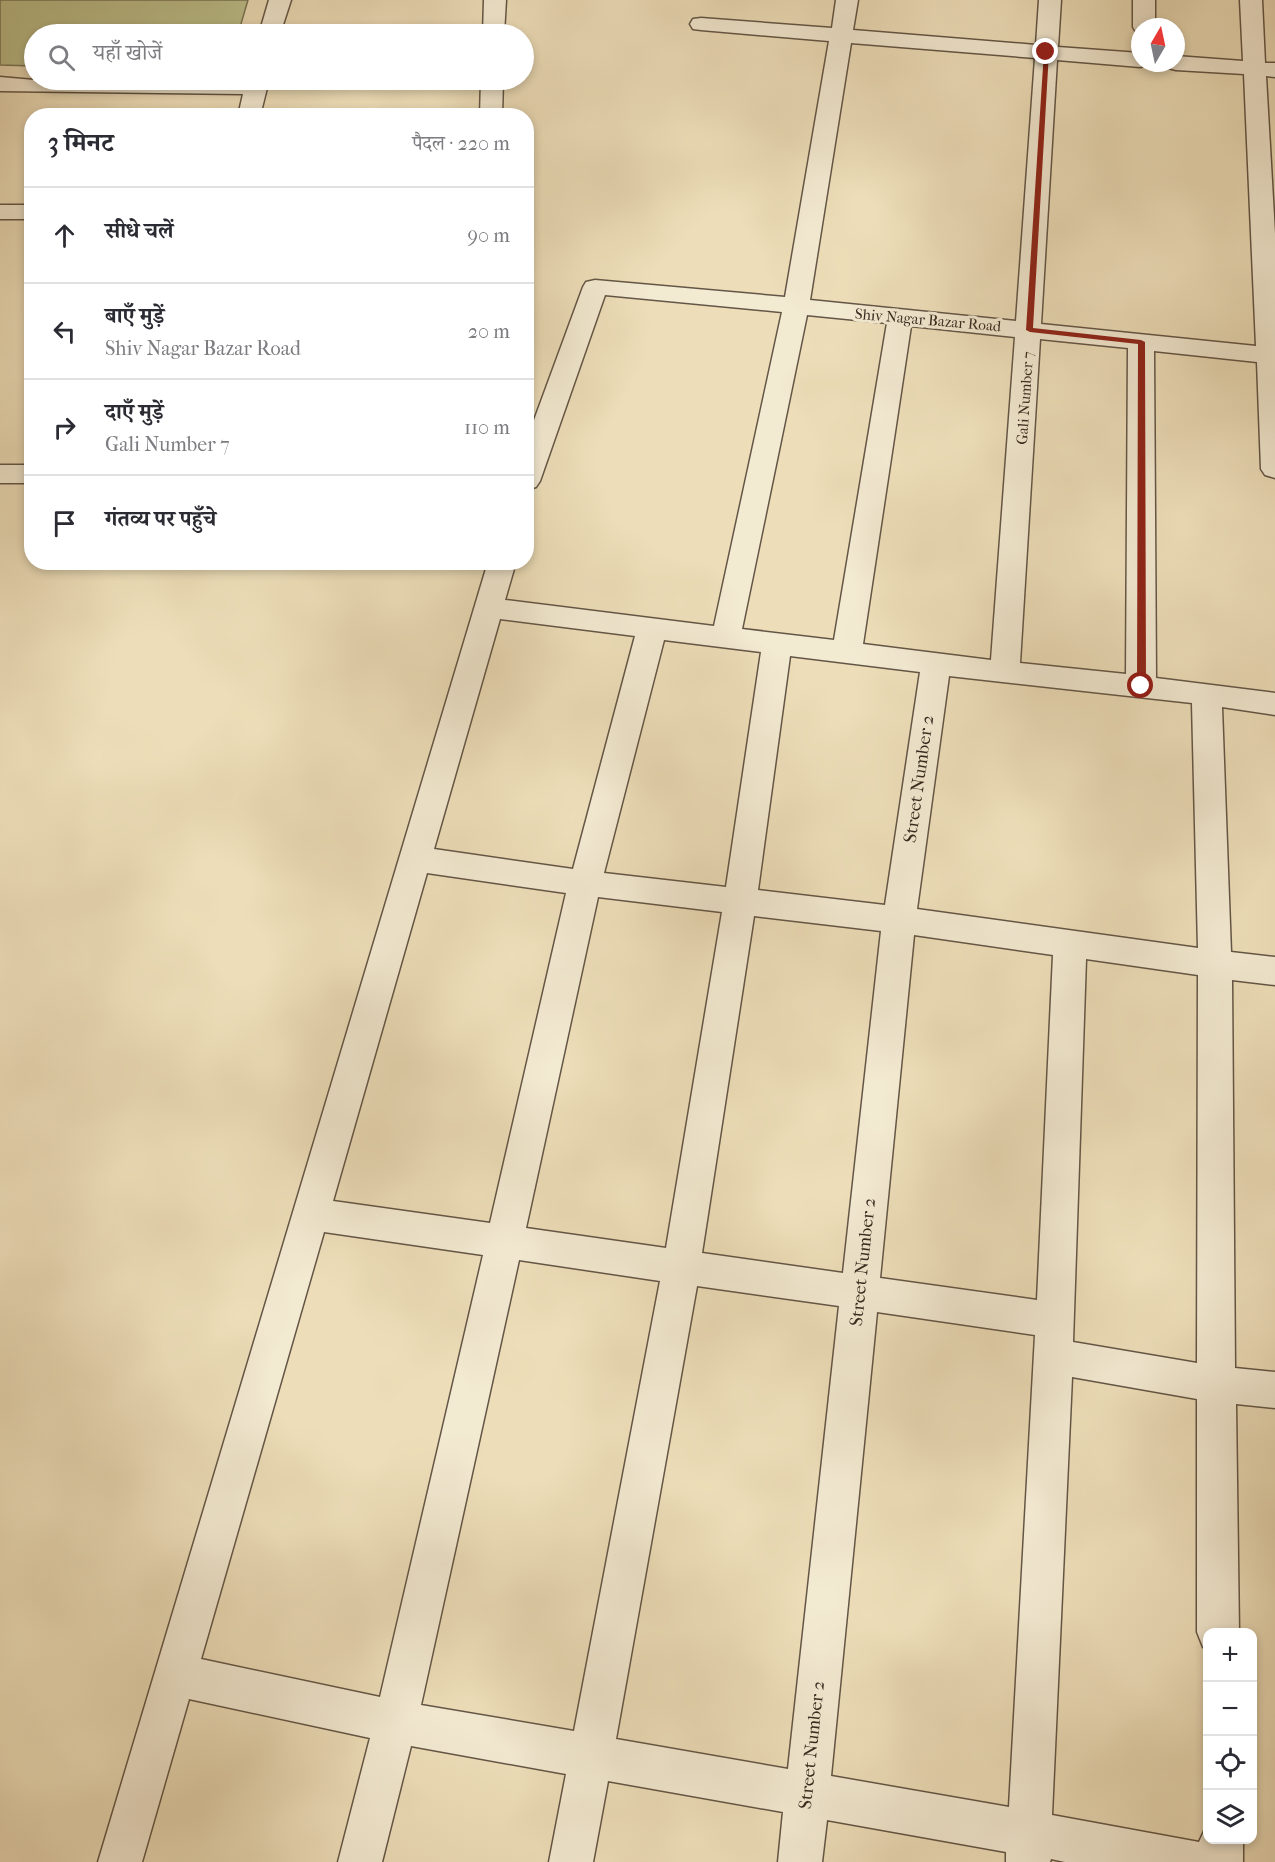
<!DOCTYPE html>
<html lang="hi">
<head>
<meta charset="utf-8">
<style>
  :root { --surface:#fff; --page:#f7f7f7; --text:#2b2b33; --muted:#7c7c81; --line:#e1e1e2 }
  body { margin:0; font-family:"IM FELL French Canon","Noto Serif Devanagari",serif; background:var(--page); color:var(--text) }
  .controls { position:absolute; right:18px; bottom:18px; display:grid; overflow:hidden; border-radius:12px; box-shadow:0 3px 9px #0003 }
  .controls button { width:54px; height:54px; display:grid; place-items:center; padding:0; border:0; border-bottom:2px solid var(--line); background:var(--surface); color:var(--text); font:30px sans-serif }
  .compass { position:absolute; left:1131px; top:18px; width:54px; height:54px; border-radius:50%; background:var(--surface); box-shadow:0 3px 9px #0003; rotate:9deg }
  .stop { position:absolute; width:18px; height:18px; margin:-14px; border:4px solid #8f2418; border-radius:50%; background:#fff }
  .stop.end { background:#8f2418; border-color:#fff; box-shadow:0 2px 6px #0008 }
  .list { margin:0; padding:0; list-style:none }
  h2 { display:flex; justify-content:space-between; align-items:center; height:78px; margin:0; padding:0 24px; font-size:26px }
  h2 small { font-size:20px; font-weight:400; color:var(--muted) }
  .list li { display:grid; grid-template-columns:39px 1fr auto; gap:18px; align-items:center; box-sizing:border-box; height:96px; padding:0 24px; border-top:2px solid var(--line) }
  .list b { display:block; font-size:22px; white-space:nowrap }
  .list p { margin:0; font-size:20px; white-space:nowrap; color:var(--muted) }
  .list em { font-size:20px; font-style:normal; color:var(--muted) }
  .icon { flex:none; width:33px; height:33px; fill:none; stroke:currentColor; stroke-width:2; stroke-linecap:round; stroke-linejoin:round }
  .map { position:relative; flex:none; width:1275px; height:1862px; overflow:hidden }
  .search { position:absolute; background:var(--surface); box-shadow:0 3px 9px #0003; left:24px; top:24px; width:510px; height:66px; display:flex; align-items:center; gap:15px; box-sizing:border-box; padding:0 21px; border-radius:33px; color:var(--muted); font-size:22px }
  .panel { position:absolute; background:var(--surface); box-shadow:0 3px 9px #0003; left:24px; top:108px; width:510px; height:462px; border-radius:24px }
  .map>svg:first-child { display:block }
  .green { fill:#bcc08c; stroke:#7a7456; stroke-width:1.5 }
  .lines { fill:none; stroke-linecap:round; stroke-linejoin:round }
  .street-casing { stroke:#645646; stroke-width:3 }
  .street { fill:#f3ead2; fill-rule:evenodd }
  .route { fill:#8f2418 }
  .labels { text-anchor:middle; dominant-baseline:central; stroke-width:6; stroke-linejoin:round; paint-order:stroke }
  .far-street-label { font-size:15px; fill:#37291f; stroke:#f3ead2 }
  .street-label { font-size:18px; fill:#37291f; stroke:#f3ead2 }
</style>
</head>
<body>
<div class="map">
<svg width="1275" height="1862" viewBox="0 0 1275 1862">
  <rect width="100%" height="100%" fill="#eddeb9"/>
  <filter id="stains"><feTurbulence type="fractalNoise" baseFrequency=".00333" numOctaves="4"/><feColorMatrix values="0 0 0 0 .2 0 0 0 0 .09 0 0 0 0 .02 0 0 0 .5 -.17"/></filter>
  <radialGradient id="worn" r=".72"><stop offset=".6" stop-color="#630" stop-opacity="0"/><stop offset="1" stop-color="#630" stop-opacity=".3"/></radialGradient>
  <!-- green -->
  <path class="green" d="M0 0H248L238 34H34V66L0 65Z"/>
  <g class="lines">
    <!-- street casing -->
    <g class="street-casing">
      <g id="street">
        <path d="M269 0H291L280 34H259Z"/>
        <path d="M484 0H506L504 34H483Z"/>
        <path d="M836 0H858L853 30 1036 45 1039 0H1061L1058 47 1140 53V63H1149L1148 65 1140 67 1057 60 1041 324 1256 346 1244 74 1176 70 1168 68 1165 63H1176V56L1243 61 1240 0H1262L1265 63H1275V77L1266 76 1275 234V478L1265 475 1261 469 1257 362 1154 351 1156 678 1275 693V715L1222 707 1231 952 1275 957V985L1232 980 1235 1368 1275 1372V1408L1236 1404 1239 1632H1208V1649L1203 1647 1197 1632V1399L1072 1377 1052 1815 1199 1842 1208 1823V1840H1243V1862H1065L1051 1859 1050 1862H1006V1852L827 1820 822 1862H778L783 1812 608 1781 593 1862H549L566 1774 411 1746 382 1862H338L370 1738 189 1699 142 1862H98L488 562H516L505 600 714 626 782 312 605 295 540 481 536 487 526 490V442L583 287 586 282 595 280 785 297 829 41 701 30 693 29 690 24 693 19 701 18 832 28ZM851 43 1035 58 1016 321 810 300ZM807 315 887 323 834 640 742 629ZM911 326 1015 337 991 660 863 644ZM1040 339 1128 348 1126 674 1020 663ZM500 619 635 636 573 869 434 849ZM664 640 761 652 726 887 604 873ZM790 656 920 672 885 905 758 890ZM949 676 1192 703 1198 948 917 909ZM427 873 566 893 490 1223 333 1201ZM598 897 722 912 666 1248 526 1228ZM754 916 881 931 843 1273 702 1253ZM914 935 1053 955 1037 1300 880 1278ZM1086 959 1198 975 1197 1363 1073 1342ZM324 1232 483 1255 380 1697 201 1659ZM519 1260 660 1281 574 1731 421 1705ZM697 1286 839 1306 788 1769 616 1739ZM877 1312 1035 1335 1009 1807 831 1776Z"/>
        <path d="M1133 0H1155V27H1140V32H1136L1133 27Z"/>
        <path d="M0 77 34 80H269L260 116H238L243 94 0 91Z"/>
        <path d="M481 80H503L502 116H480Z"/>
        <rect x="0" y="205" width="32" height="14"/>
        <rect x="0" y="465" width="32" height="18"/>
      </g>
    </g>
    <!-- street -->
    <use href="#street" class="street"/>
  </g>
  <!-- route -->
  <path class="route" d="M1044 51 1049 52 1033 328 1141 340 1145 342 1146 686 1141 689 1137 686 1138 344 1030 332 1026 330Z"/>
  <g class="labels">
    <!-- far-street labels -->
    <g class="far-street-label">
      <text transform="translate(928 320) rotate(5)">Shiv Nagar Bazar Road</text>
      <text transform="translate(1025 398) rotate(-86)">Gali Number 7</text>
    </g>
    <!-- street labels -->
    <g class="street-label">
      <text transform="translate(919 779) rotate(-82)">Street Number 2</text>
      <text transform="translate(863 1262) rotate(-84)">Street Number 2</text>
      <text transform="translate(812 1745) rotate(-84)">Street Number 2</text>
    </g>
  </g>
  <rect width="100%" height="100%" filter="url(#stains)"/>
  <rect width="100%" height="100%" fill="url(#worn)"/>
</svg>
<div class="controls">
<button>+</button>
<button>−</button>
<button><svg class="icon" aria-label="locate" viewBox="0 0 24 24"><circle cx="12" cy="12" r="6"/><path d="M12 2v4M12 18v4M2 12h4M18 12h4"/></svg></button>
<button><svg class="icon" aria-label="layers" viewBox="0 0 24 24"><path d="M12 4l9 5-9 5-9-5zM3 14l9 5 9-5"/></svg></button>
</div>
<svg class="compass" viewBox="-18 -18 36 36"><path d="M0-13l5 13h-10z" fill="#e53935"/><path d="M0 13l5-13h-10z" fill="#7c7c81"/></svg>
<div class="stop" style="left:1141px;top:686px"></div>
<div class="stop end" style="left:1046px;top:52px"></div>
<div class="search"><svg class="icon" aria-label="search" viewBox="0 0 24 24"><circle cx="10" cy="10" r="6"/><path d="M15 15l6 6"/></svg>यहाँ खोजें</div>
<section class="panel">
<h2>3 मिनट<small>पैदल · 220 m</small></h2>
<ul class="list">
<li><svg class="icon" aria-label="ahead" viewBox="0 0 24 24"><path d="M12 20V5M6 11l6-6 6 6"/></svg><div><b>सीधे चलें</b></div><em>90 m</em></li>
<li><svg class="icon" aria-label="left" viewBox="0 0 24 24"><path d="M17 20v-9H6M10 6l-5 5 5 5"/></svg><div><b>बाएँ मुड़ें</b><p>Shiv Nagar Bazar Road</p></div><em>20 m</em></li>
<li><svg class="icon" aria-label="right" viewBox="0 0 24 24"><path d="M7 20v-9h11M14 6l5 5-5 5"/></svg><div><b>दाएँ मुड़ें</b><p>Gali Number 7</p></div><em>110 m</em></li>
<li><svg class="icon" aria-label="arrive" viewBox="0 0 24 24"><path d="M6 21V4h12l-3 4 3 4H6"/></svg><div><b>गंतव्य पर पहुँचे</b></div></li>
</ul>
</section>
</div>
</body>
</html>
